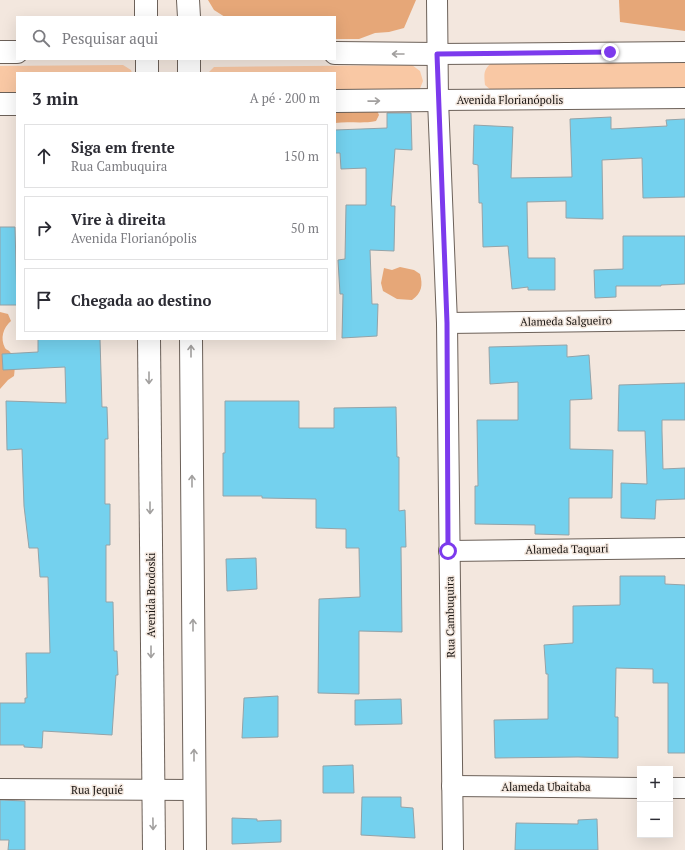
<!DOCTYPE html>
<html lang="pt">
<head>
<meta charset="utf-8">
<style>
  :root { --surface:#fff; --page:#f2f2f3; --text:#2b2b33; --muted:#7c7c81; --line:#e1e1e2 }
  body { margin:0; font-family:"PT Serif",serif; background:var(--page); color:var(--text) }
  .controls { position:absolute; right:12px; bottom:12px; display:grid; overflow:hidden; border-radius:0px; box-shadow:0 4px 16px #0002 }
  .controls button { width:36px; height:36px; display:grid; place-items:center; padding:0; border:0; border-bottom:1px solid var(--line); background:var(--surface); color:var(--text); font:20px sans-serif }
  .stop { position:absolute; width:12px; height:12px; margin:-9px; border:3px solid #7c3aed; border-radius:50%; background:#fff }
  .stop.end { background:#7c3aed; border-color:#fff; box-shadow:0 1px 4px #0008 }
  .list { margin:0; padding:0; list-style:none }
  h2 { display:flex; justify-content:space-between; align-items:center; height:52px; margin:0; padding:0 16px; font-size:17px }
  h2 small { font-size:13px; font-weight:400; color:var(--muted) }
  .list li { display:grid; grid-template-columns:26px 1fr auto; gap:12px; align-items:center; box-sizing:border-box; height:64px; margin:0 8px 8px; padding:0 8px; border:1px solid var(--line); border-radius:0px }
  .list b { display:block; font-size:15px; white-space:nowrap }
  .list p { margin:0; font-size:13px; white-space:nowrap; color:var(--muted) }
  .list em { font-size:13px; font-style:normal; color:var(--muted) }
  .icon { flex:none; width:22px; height:22px; fill:none; stroke:currentColor; stroke-width:2; stroke-linecap:round; stroke-linejoin:round }
  .map { position:relative; flex:none; width:685px; height:850px; overflow:hidden }
  .search { position:absolute; background:var(--surface); box-shadow:0 4px 16px #0002; left:16px; top:16px; width:320px; height:44px; display:flex; align-items:center; gap:10px; box-sizing:border-box; padding:0 14px; border-radius:0px; color:var(--muted); font-size:15px }
  .panel { position:absolute; background:var(--surface); box-shadow:0 4px 16px #0002; left:16px; top:72px; width:320px; height:268px; border-radius:0px }
  .map>svg:first-child { display:block }
  .green { fill:#f9c8a4 }
  .forest { fill:#e6a778 }
  .building { fill:#74d1ee; stroke:#94a3a8 }
  .lines { fill:none; stroke-linecap:round; stroke-linejoin:round }
  .street-casing { stroke:#6c6159; stroke-width:22 }
  .secondary-casing { stroke:#6c6159; stroke-width:24 }
  .street { stroke:#fff; stroke-width:20 }
  .secondary { stroke:#fff; stroke-width:22 }
  .oneway { stroke:#a2a09f }
  .route { stroke:#7c3aed; stroke-width:5 }
  .labels { text-anchor:middle; dominant-baseline:central; stroke-width:3; stroke-linejoin:round; paint-order:stroke }
  .street-label { font-size:11px; fill:#16120f; stroke:#f3e7de }
</style>
</head>
<body>
<div class="map">
<svg width="685" height="850" viewBox="0 0 685 850">
  <rect width="100%" height="100%" fill="#f3e7de"/>
  <!-- green -->
  <g class="green">
    <path d="M685 61V89L492 91 485 85C484 74 483 69 493 62Z"/>
    <path d="M123 65 131 70 132 73H17V94L0 95V66Z"/>
    <path d="M412 65 420 71 423 81 419 91 335 94V73H208L214 67Z"/>
  </g>
  <!-- forest -->
  <g class="forest">
    <path d="M208 0H416L404 28 389 32 375 33 359 39H335V17H225L214 10Z"/>
    <path d="M619 0H685V31L620 22Z"/>
    <path d="M376 108 379 115 376 121C362 124 349 121 335 123V109Z"/>
    <path d="M400 267 414 270 420 274C423 285 422 293 412 300L397 299 383 291 381 283 384 268 392 270Z"/>
    <path d="M0 312 8 314 11 321C3 328 0 338 5 348 6 350 9 350 10 352 16 358 15 369 14 376L8 380 0 389Z"/>
  </g>
  <!-- building -->
  <g class="building">
    <path d="M387 113H411L412 150 395 149 391 206H395L394 251 370 250 372 304H378L377 336 342 338 343 294H340L338 260 345 259 346 205H366V168L341 169 340 153H335V130L387 128Z"/>
    <path d="M611 117V129L667 126 666 120 685 119V197L643 198 642 158 602 160 603 219 566 218V201L527 202 528 258H555V290H528V287L512 289 508 246 483 247 482 203H479L478 165 473 164 474 125 513 127 511 178 572 177 570 119Z"/>
    <path d="M0 227H15L17 305H0Z"/>
    <path d="M623 236H685V284L661 285V286H616V297L595 298 594 270 623 269Z"/>
    <path d="M38 339H100L102 407H107L108 439H105V504H110V545H106V602H113L114 651H117L118 675H116L112 735 43 731 42 748 24 747V745H0V703H25V698H27L26 653H50L48 577H40L38 548H29L24 506 22 449 7 450 6 401 66 403 65 367 3 370 2 354 38 352Z"/>
    <path d="M567 345V357L589 355 592 399 570 400V449L613 450 612 498H569V535L535 534V525L475 524V486H478L477 420H518V382L490 384 489 347Z"/>
    <path d="M685 383V420H662V431L663 469 685 468V499L656 500 655 519 621 518V483L647 484 645 431H618L619 385Z"/>
    <path d="M225 401H299V428H334V408L396 407 397 457H399V511L405 510 406 547H401L402 632 359 631V694L318 693 319 599 360 597 359 548H346V529L316 528V499L262 498V496H223V453H225Z"/>
    <path d="M256 558 257 589 227 591 226 559Z"/>
    <path d="M620 576H665V584L685 585V753H668V683H653V669L616 668 615 717H618V758L578 757 495 758 494 720 548 719V674H546L544 645 573 643V606L620 605Z"/>
    <path d="M278 696V737L242 738 244 698Z"/>
    <path d="M401 699 402 724 355 725V700Z"/>
    <path d="M353 765 354 793H323V766Z"/>
    <path d="M362 797H401V807L413 808 415 838 361 835Z"/>
    <path d="M0 800 25 801V850H8L9 840H0Z"/>
    <path d="M232 818 257 819V821L281 820V842L232 844Z"/>
    <path d="M597 819 598 850H515L516 823 578 824V820Z"/>
  </g>
  <g class="lines">
    <!-- street casing -->
    <g class="street-casing">
      <g id="street">
        <path d="M437 0 438 100 447 323 453 850"/>
        <path d="M437 54 685 52"/>
        <path d="M438 100 685 98"/>
        <path d="M447 323 685 320"/>
        <path d="M449 551 685 548"/>
        <path d="M452 786 640 788"/>
        <path d="M670 788H685"/>
        <path d="M0 789 194 790"/>
      </g>
    </g>
    <!-- secondary casing -->
    <g class="secondary-casing">
      <g id="secondary">
        <path d="M146 0V17"/>
        <path d="M188 0 189 17"/>
        <path d="M0 52H17"/>
        <path d="M335 53 437 54"/>
        <path d="M147 59V73"/>
        <path d="M189 59V73"/>
        <path d="M335 101 438 100"/>
        <path d="M0 104H17"/>
        <path d="M149 339 154 850"/>
        <path d="M191 339 195 850"/>
      </g>
    </g>
    <!-- street -->
    <use href="#street" class="street"/>
    <!-- secondary -->
    <use href="#secondary" class="secondary"/>
  </g>
  <!-- one-way arrows -->
  <defs><path id="oneway-shaft" d="M-6 0H5M1.5-3L5.5 0L1.5 3" fill="none" stroke-width="1.6" stroke-linecap="round" stroke-linejoin="round"/></defs>
  <g class="oneway">
    <use href="#oneway-shaft" transform="translate(398 54) rotate(-180)"/>
    <use href="#oneway-shaft" transform="translate(374 101) rotate(-1)"/>
    <use href="#oneway-shaft" transform="translate(191 351) rotate(-90)"/>
    <use href="#oneway-shaft" transform="translate(149 378) rotate(90)"/>
    <use href="#oneway-shaft" transform="translate(192 481) rotate(-90)"/>
    <use href="#oneway-shaft" transform="translate(150 508) rotate(90)"/>
    <use href="#oneway-shaft" transform="translate(193 625) rotate(-90)"/>
    <use href="#oneway-shaft" transform="translate(151 652) rotate(90)"/>
    <use href="#oneway-shaft" transform="translate(194 755) rotate(-90)"/>
    <use href="#oneway-shaft" transform="translate(153 824) rotate(89)"/>
  </g>
  <g class="lines">
    <!-- route -->
    <path class="route" d="M448 551 447 323 437 54 610 52"/>
  </g>
  <g class="labels">
    <!-- street labels -->
    <g class="street-label">
      <text x="510" y="100">Avenida Florianópolis</text>
      <text transform="translate(566 321) rotate(-1)">Alameda Salgueiro</text>
      <text transform="translate(567 549) rotate(-1)">Alameda Taquari</text>
      <text transform="translate(151 595) rotate(-90)">Avenida Brodoski</text>
      <text transform="translate(450 617) rotate(-91)">Rua Cambuquira</text>
      <text x="546" y="787">Alameda Ubaitaba</text>
      <text x="97" y="790">Rua Jequié</text>
    </g>
  </g>
</svg>
<div class="controls">
<button>+</button>
<button>−</button>
</div>
<div class="stop" style="left:448px;top:551px"></div>
<div class="stop end" style="left:610px;top:52px"></div>
<div class="search"><svg class="icon" aria-label="search" viewBox="0 0 24 24"><circle cx="10" cy="10" r="6"/><path d="M15 15l6 6"/></svg>Pesquisar aqui</div>
<section class="panel">
<h2>3 min<small>A pé · 200 m</small></h2>
<ul class="list">
<li><svg class="icon" aria-label="ahead" viewBox="0 0 24 24"><path d="M12 20V5M6 11l6-6 6 6"/></svg><div><b>Siga em frente</b><p>Rua Cambuquira</p></div><em>150 m</em></li>
<li><svg class="icon" aria-label="right" viewBox="0 0 24 24"><path d="M7 20v-9h11M14 6l5 5-5 5"/></svg><div><b>Vire à direita</b><p>Avenida Florianópolis</p></div><em>50 m</em></li>
<li><svg class="icon" aria-label="arrive" viewBox="0 0 24 24"><path d="M6 21V4h12l-3 4 3 4H6"/></svg><div><b>Chegada ao destino</b></div></li>
</ul>
</section>
</div>
</body>
</html>
